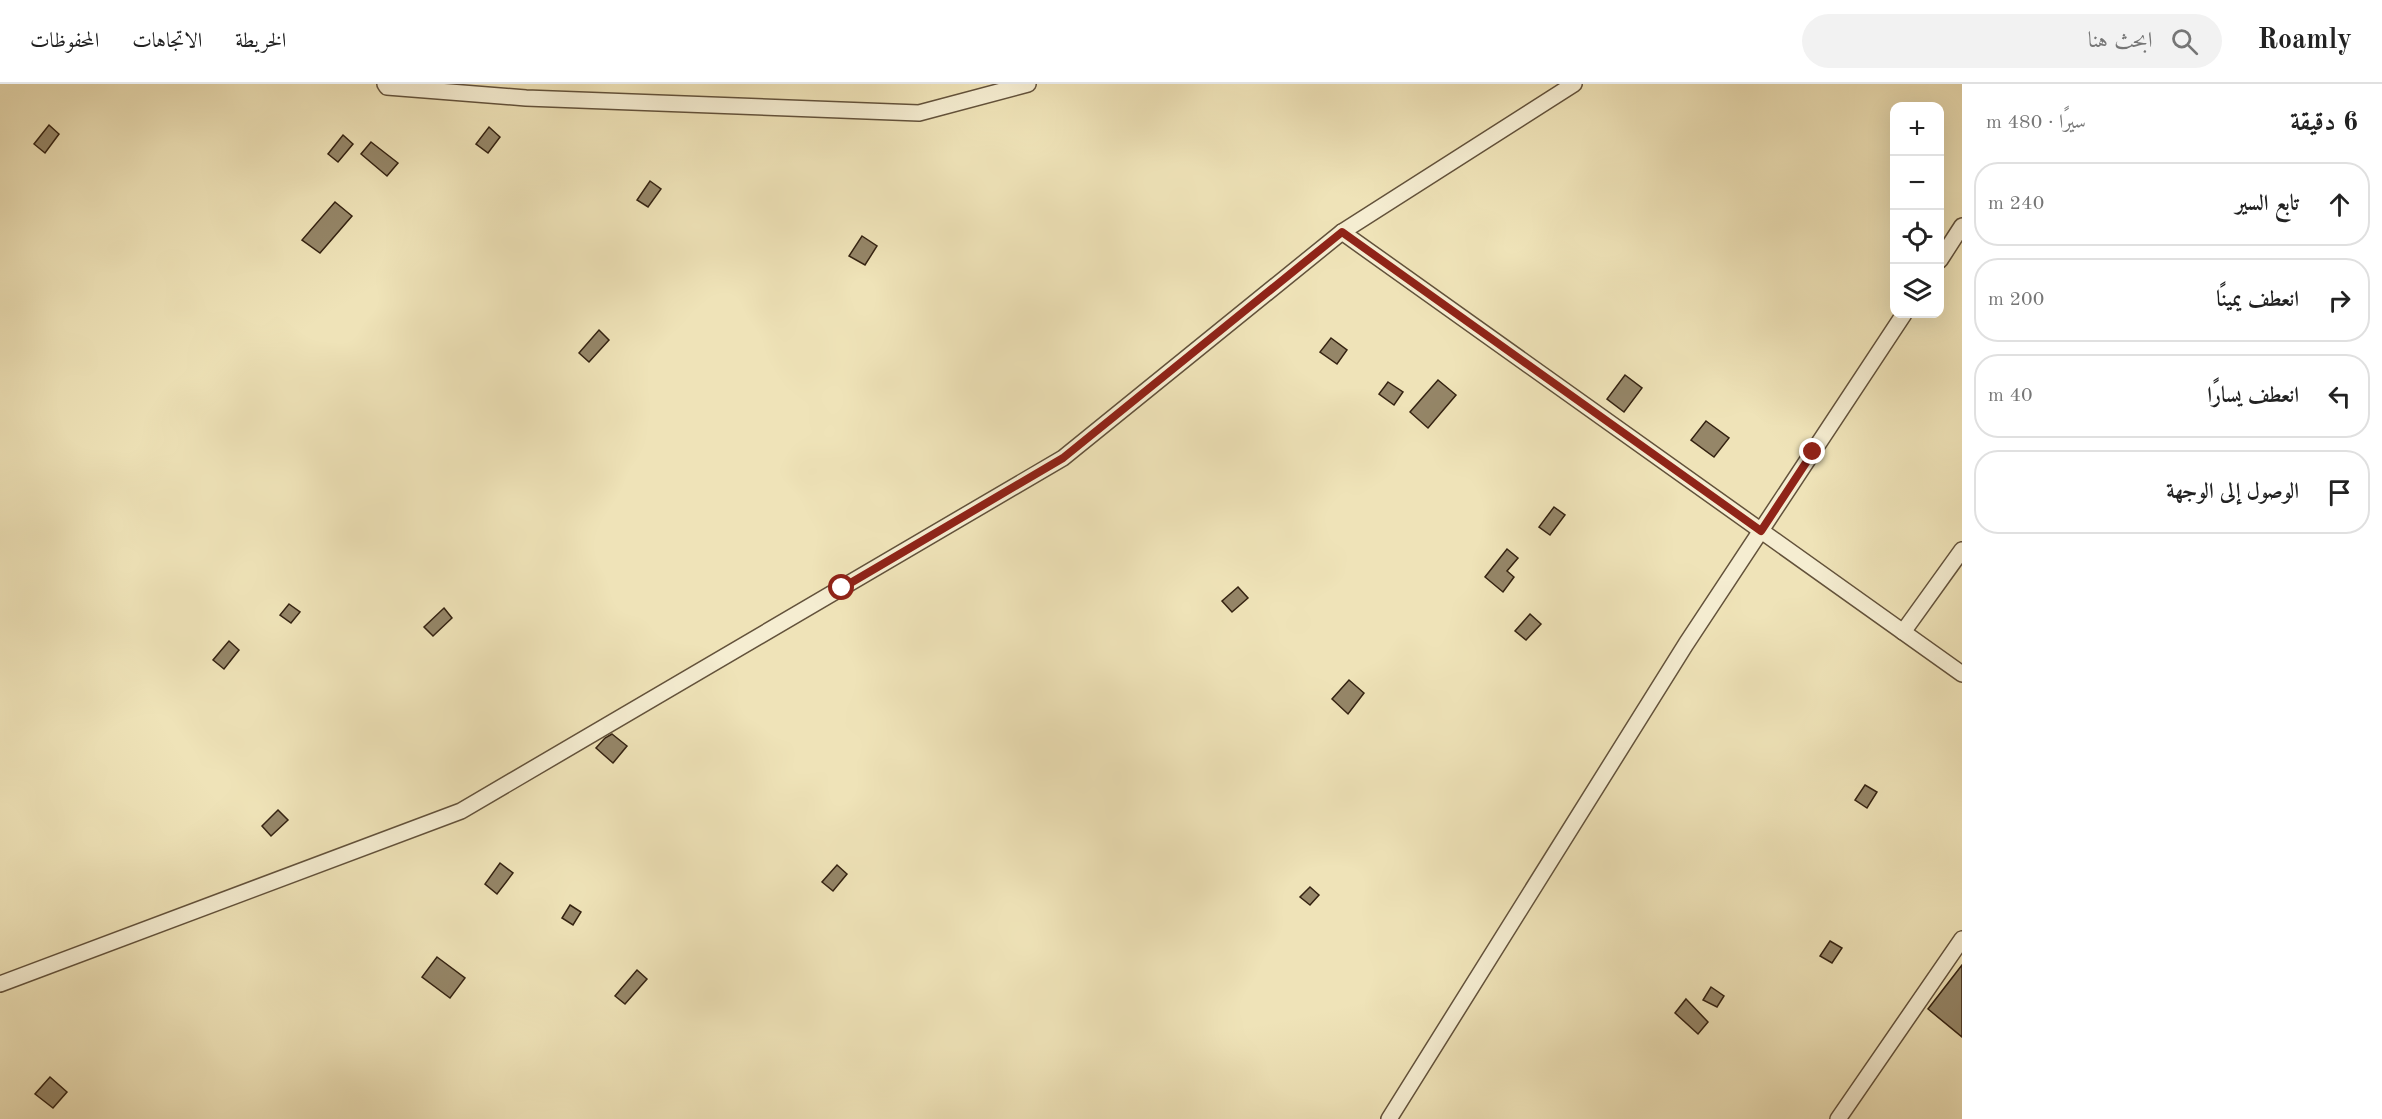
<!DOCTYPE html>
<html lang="ar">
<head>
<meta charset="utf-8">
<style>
  :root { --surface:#fff; --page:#f2f2f2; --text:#222; --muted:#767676; --line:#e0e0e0 }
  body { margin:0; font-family:"Old Standard TT",Amiri,serif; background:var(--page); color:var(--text); direction:rtl }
  .controls { position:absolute; right:18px; top:18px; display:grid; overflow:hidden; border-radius:12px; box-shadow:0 6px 24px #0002 }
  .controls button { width:54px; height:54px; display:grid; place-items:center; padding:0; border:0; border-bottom:2px solid var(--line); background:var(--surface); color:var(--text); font:30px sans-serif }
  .stop { position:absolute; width:18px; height:18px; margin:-14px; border:4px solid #8f2418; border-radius:50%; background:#fff }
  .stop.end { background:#8f2418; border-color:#fff; box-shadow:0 2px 6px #0008 }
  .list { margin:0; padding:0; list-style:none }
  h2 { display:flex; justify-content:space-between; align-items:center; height:78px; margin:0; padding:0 24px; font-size:26px }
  h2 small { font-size:20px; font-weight:400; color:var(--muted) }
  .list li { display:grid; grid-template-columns:39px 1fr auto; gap:18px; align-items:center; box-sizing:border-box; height:84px; margin:0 12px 12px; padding:0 12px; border:2px solid var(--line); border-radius:24px }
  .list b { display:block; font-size:22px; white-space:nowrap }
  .list em { font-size:20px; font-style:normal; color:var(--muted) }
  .icon { flex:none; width:33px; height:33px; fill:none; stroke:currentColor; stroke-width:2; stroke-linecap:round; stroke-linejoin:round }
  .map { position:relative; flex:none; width:1962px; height:1035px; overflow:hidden; direction:ltr }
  header { display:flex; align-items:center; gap:36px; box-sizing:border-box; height:84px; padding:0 30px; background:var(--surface); border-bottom:2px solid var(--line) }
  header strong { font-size:28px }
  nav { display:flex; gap:33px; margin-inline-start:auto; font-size:21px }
  .search { width:420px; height:54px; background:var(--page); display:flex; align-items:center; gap:15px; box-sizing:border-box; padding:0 21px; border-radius:33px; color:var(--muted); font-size:22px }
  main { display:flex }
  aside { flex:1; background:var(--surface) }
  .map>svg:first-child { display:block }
  .building { fill:#958668; stroke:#342211; stroke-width:1.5 }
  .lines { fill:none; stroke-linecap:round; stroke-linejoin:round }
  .minor-casing { stroke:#63523b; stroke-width:18 }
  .minor { stroke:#f5edd1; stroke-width:15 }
  .route { stroke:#8f2418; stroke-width:8 }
</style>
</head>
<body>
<header>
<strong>Roamly</strong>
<div class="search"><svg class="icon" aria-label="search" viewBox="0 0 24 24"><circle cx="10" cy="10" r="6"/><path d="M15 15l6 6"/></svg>ابحث هنا</div>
<nav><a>الخريطة</a><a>الاتجاهات</a><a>المحفوظات</a></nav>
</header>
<main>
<aside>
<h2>6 دقيقة<small>سيرًا · 480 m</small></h2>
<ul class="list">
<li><svg class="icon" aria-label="ahead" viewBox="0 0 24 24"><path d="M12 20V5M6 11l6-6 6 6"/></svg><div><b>تابع السير</b></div><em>240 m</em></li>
<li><svg class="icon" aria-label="right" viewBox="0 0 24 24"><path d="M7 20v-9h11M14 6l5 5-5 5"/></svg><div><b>انعطف يمينًا</b></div><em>200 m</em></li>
<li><svg class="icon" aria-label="left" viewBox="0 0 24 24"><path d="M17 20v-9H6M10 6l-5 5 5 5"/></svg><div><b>انعطف يسارًا</b></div><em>40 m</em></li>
<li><svg class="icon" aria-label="arrive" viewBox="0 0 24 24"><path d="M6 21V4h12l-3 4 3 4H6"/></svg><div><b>الوصول إلى الوجهة</b></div></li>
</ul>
</aside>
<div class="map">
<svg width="1962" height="1035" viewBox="0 0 1962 1035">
  <rect width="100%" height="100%" fill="#efe3b8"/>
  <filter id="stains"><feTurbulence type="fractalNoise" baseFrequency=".00333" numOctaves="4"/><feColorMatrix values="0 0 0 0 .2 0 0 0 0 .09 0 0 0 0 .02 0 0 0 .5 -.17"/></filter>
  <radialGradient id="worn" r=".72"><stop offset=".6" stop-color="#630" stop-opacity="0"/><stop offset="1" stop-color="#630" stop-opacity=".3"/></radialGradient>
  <!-- building -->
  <g class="building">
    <path d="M49 41 59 50 45 69 34 60Z"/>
    <path d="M489 43 500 53 488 69 476 60Z"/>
    <path d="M343 51 353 60 338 78 328 70Z"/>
    <path d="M371 58 398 79 387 92 361 70Z"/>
    <path d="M650 97 661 105 648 123 637 116Z"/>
    <path d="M335 118 352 132 320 169 302 156Z"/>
    <path d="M862 152 877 162 865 181 849 172Z"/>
    <path d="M599 246 609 256 589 278 579 269Z"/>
    <path d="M1331 254 1347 266 1337 280 1320 268Z"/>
    <path d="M1625 291 1642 304 1624 328 1607 315Z"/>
    <path d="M1438 296 1456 311 1428 344 1410 328Z"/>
    <path d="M1388 298 1403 308 1394 321 1379 310Z"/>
    <path d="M1706 337 1729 354 1714 373 1691 356Z"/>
    <path d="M1554 423 1565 431 1550 451 1539 443Z"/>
    <path d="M1507 465 1518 474 1507 487 1514 493 1503 508 1485 493Z"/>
    <path d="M1238 503 1248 514 1232 528 1222 517Z"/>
    <path d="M289 520 300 528 291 539 280 531Z"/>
    <path d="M444 524 452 534 433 552 424 543Z"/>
    <path d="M1530 530 1541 540 1526 556 1515 547Z"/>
    <path d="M229 557 239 566 224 585 213 576Z"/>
    <path d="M1349 596 1364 609 1348 630 1332 615Z"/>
    <path d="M612 650 627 662 613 679 596 664 605 654Z"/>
    <path d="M1865 701 1877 708 1867 724 1855 716Z"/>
    <path d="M278 726 288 736 271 752 262 742Z"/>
    <path d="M500 779 513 789 497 810 485 800Z"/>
    <path d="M837 781 847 790 833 807 822 798Z"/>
    <path d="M1310 803 1319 811 1310 821 1300 813Z"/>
    <path d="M570 821 581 828 573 841 562 834Z"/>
    <path d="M1830 857 1842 864 1832 879 1820 872Z"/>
    <path d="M437 873 465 894 450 914 422 893Z"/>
    <path d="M1962 881V953L1928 925Z"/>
    <path d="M637 886 647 895 625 920 615 912Z"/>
    <path d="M1711 903 1724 912 1717 923 1703 916Z"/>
    <path d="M1686 915 1708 938 1698 950 1675 929Z"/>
    <path d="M50 993 67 1008 53 1024 35 1010Z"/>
  </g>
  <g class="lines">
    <!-- minor casing -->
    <g class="minor-casing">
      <g id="minor">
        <path d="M385 0 387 3 526 14 919 29 1028 0"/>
        <path d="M1342 148 1962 590"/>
        <path d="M1940 176 1962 142"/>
        <path d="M1903 548 1962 466"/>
        <path d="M0 900 461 727 1063 374 1342 148 1574 0"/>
        <path d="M1389 1035 1686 560 1904 230"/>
        <path d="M1838 1035 1962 855"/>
      </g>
    </g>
    <!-- minor -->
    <use href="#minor" class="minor"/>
  </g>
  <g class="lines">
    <!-- route -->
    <path class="route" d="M842 504 1063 374 1342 148 1761 447 1813 368"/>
  </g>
  <rect width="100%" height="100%" filter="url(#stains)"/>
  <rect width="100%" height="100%" fill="url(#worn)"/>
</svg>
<div class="controls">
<button>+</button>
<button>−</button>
<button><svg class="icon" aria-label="locate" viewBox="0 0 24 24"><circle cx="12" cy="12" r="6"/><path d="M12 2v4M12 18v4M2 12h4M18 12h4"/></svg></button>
<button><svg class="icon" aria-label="layers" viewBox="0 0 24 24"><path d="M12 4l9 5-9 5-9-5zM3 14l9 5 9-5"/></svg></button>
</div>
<div class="stop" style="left:842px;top:504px"></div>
<div class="stop end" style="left:1813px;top:368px"></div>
</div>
</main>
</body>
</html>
